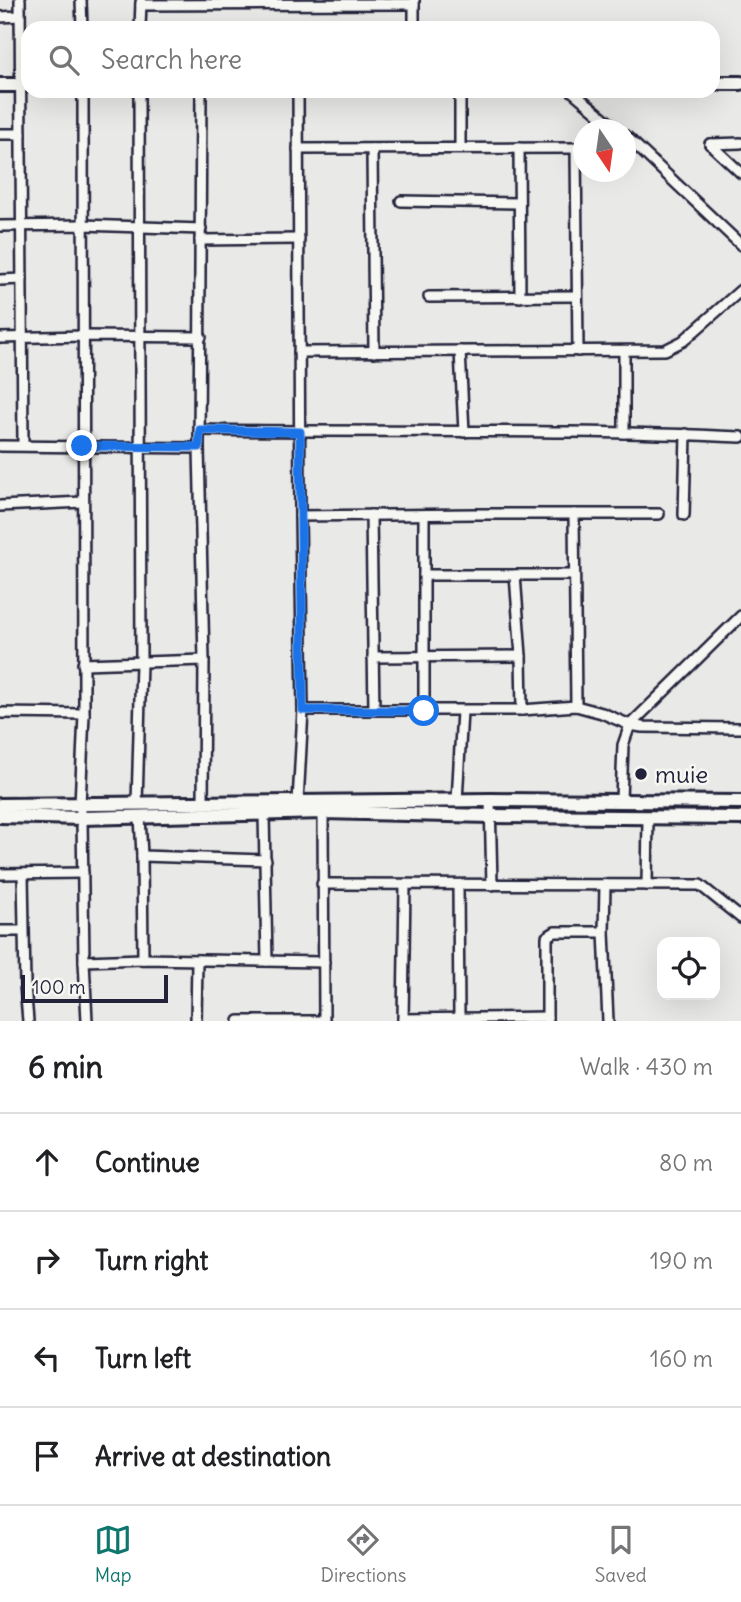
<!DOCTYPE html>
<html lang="en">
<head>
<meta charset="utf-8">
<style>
  :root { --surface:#fff; --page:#f6f6f6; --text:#202124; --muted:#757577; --line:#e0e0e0; --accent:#0f766e }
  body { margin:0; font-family:Delius,sans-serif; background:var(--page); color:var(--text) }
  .controls { position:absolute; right:21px; bottom:21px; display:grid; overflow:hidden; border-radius:14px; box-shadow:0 7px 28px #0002 }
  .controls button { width:63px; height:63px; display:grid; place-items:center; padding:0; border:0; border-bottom:2px solid var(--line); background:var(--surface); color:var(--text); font:35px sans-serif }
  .compass { position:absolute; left:573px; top:119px; width:63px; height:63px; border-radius:50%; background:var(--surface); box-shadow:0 7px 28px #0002; rotate:167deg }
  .scale { position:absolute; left:21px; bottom:18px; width:147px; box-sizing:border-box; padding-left:7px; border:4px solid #22223b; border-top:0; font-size:19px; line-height:24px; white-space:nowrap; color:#22223b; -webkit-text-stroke:5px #f6f6f2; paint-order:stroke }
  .stop { position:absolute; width:21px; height:21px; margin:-16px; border:5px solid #1a73e8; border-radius:50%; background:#fff }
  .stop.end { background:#1a73e8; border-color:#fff; box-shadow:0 2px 7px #0008 }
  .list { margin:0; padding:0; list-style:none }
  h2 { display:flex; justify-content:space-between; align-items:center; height:91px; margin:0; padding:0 28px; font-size:30px }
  h2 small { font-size:23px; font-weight:400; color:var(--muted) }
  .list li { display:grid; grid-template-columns:46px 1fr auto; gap:21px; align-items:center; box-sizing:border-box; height:98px; padding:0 28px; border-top:2px solid var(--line) }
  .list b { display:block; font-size:26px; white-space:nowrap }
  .list em { font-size:23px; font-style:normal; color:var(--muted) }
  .icon { flex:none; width:38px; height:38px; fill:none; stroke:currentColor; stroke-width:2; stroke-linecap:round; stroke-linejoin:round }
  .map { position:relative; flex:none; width:741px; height:1021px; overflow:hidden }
  .search { position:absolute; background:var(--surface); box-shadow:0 7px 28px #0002; left:21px; right:21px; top:21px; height:77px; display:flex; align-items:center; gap:18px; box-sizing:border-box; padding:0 24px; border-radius:21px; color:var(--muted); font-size:26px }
  .sheet { height:483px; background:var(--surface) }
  nav { display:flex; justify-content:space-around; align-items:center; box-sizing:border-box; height:98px; border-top:2px solid var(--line); background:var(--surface); font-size:19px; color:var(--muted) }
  nav a { display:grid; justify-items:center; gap:4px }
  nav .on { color:var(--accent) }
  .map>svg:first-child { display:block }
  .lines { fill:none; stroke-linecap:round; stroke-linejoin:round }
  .street-casing { stroke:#22223b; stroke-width:14 }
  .secondary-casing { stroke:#22223b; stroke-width:18 }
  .street { stroke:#f6f6f2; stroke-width:9 }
  .secondary { stroke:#f6f6f2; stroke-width:12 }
  .route { stroke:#1a73e8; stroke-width:9 }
  .poi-dot { fill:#22223b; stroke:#f6f6f2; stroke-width:2.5 }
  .labels { text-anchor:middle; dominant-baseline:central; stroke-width:5; stroke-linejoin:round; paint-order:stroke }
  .poi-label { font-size:24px; fill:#22223b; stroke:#f6f6f2; text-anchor:start }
</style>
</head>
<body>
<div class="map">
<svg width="741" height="1021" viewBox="0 0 741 1021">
  <rect width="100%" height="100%" fill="#e9e9e7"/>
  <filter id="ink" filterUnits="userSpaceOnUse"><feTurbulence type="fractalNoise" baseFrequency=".0143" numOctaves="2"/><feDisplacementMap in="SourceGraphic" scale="14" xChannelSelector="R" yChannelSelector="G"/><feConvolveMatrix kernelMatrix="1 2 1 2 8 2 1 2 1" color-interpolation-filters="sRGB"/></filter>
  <g filter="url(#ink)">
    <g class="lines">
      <!-- street casing -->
      <g class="street-casing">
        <g id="street">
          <path d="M20 0 23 445"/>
          <path d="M81 0 82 28"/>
          <path d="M414 0V28"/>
          <path d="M141 5 414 4"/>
          <path d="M0 17 20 16"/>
          <path d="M140 28 141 2"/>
          <path d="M83 91 84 714 80 805 82 818 84 961 87 1021"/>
          <path d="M201 91 199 448 204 660 203 803"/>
          <path d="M298 91 300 516 303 710 298 802"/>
          <path d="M460 91V148"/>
          <path d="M572 91 618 130"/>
          <path d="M0 134H21"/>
          <path d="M626 136 741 245"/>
          <path d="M710 144 741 173"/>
          <path d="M710 144 741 143"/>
          <path d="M519 148 520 297"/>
          <path d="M576 148 578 351"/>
          <path d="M298 149 584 148"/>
          <path d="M372 149 374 352"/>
          <path d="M401 201 519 203"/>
          <path d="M0 226 83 225 201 229"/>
          <path d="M200 240 299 239"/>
          <path d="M0 280 22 279"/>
          <path d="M429 297 577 296"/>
          <path d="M0 338 84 336 201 337"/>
          <path d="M460 351 464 432"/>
          <path d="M624 351V433"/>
          <path d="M299 352 665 350 683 341 741 290"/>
          <path d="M200 430C380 433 561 428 741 437"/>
          <path d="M0 446 199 448"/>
          <path d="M0 506 83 502"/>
          <path d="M574 514 576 706"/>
          <path d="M371 515 374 710"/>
          <path d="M684 515 686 434"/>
          <path d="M300 516 474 514H659"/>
          <path d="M424 575H574"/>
          <path d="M515 575 521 656 522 710"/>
          <path d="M373 657 521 656"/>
          <path d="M83 664 204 660"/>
          <path d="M303 710H522L576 706 602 713 630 725 642 727 741 728"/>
          <path d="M424 711V515"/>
          <path d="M0 713 84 714"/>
          <path d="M490 800 492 885"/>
          <path d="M621 800 623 745 630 725 741 616"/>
          <path d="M457 801 462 711"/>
          <path d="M137 804 141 663 139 91"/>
          <path d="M323 812 324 1021"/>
          <path d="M264 814 267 961"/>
          <path d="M140 816 142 856 143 959"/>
          <path d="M142 856 266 860"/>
          <path d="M0 874 83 873"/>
          <path d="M23 874 25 985 28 1021"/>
          <path d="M322 884 700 885 741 918"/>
          <path d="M458 885 459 1018"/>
          <path d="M605 885 604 932 608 1021"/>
          <path d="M647 885 648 817"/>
          <path d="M0 931H23"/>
          <path d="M84 961 143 959 324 962"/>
          <path d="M403 1019 547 1017"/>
          <path d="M196 1021 197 960"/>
          <path d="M239 1021H324"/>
          <path d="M403 1021 405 885"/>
          <path d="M547 1021V937L555 932H604"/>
        </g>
      </g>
      <!-- secondary casing -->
      <g class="secondary-casing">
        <g id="secondary">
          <path d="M713 83H741"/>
          <path d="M0 85H28"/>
          <path d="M0 805 490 800 741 802"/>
          <path d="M0 816 82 818 323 812 490 816 741 818"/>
        </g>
      </g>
      <!-- street -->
      <use href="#street" class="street"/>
      <!-- secondary -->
      <use href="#secondary" class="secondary"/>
    </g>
  </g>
  <g class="lines" filter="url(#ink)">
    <!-- route -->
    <path class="route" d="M82 446 199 447 200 430 300 432 303 710 424 711"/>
  </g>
  <!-- markers -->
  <circle class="poi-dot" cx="641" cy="774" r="7"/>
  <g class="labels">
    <!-- poi labels -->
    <g class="poi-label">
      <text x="655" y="774">muie</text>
    </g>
  </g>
</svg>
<div class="controls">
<button><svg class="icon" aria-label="locate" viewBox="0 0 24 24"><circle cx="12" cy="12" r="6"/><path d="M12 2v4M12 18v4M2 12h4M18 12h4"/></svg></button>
</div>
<svg class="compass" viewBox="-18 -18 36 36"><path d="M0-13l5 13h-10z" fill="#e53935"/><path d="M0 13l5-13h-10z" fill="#757577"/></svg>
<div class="scale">100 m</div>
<div class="stop" style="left:424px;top:711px"></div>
<div class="stop end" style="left:82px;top:446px"></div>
<div class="search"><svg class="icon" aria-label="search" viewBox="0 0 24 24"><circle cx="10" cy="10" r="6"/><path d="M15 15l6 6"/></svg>Search here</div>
</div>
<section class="sheet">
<h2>6 min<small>Walk · 430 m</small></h2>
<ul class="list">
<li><svg class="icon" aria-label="ahead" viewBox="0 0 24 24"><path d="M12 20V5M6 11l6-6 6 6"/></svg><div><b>Continue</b></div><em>80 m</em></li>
<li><svg class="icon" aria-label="right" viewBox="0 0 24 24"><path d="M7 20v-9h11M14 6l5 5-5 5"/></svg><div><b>Turn right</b></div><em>190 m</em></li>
<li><svg class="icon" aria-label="left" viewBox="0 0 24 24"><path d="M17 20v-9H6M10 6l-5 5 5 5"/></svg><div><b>Turn left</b></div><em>160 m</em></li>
<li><svg class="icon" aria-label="arrive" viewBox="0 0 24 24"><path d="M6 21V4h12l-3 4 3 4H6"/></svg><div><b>Arrive at destination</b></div></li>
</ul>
</section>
<nav>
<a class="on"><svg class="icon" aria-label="map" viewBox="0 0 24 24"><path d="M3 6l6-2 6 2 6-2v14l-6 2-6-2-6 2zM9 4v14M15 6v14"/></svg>Map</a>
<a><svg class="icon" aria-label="directions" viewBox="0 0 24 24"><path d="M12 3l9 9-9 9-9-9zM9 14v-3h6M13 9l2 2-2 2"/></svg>Directions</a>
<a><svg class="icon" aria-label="saved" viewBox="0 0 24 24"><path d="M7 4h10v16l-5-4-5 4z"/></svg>Saved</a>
</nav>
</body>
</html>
